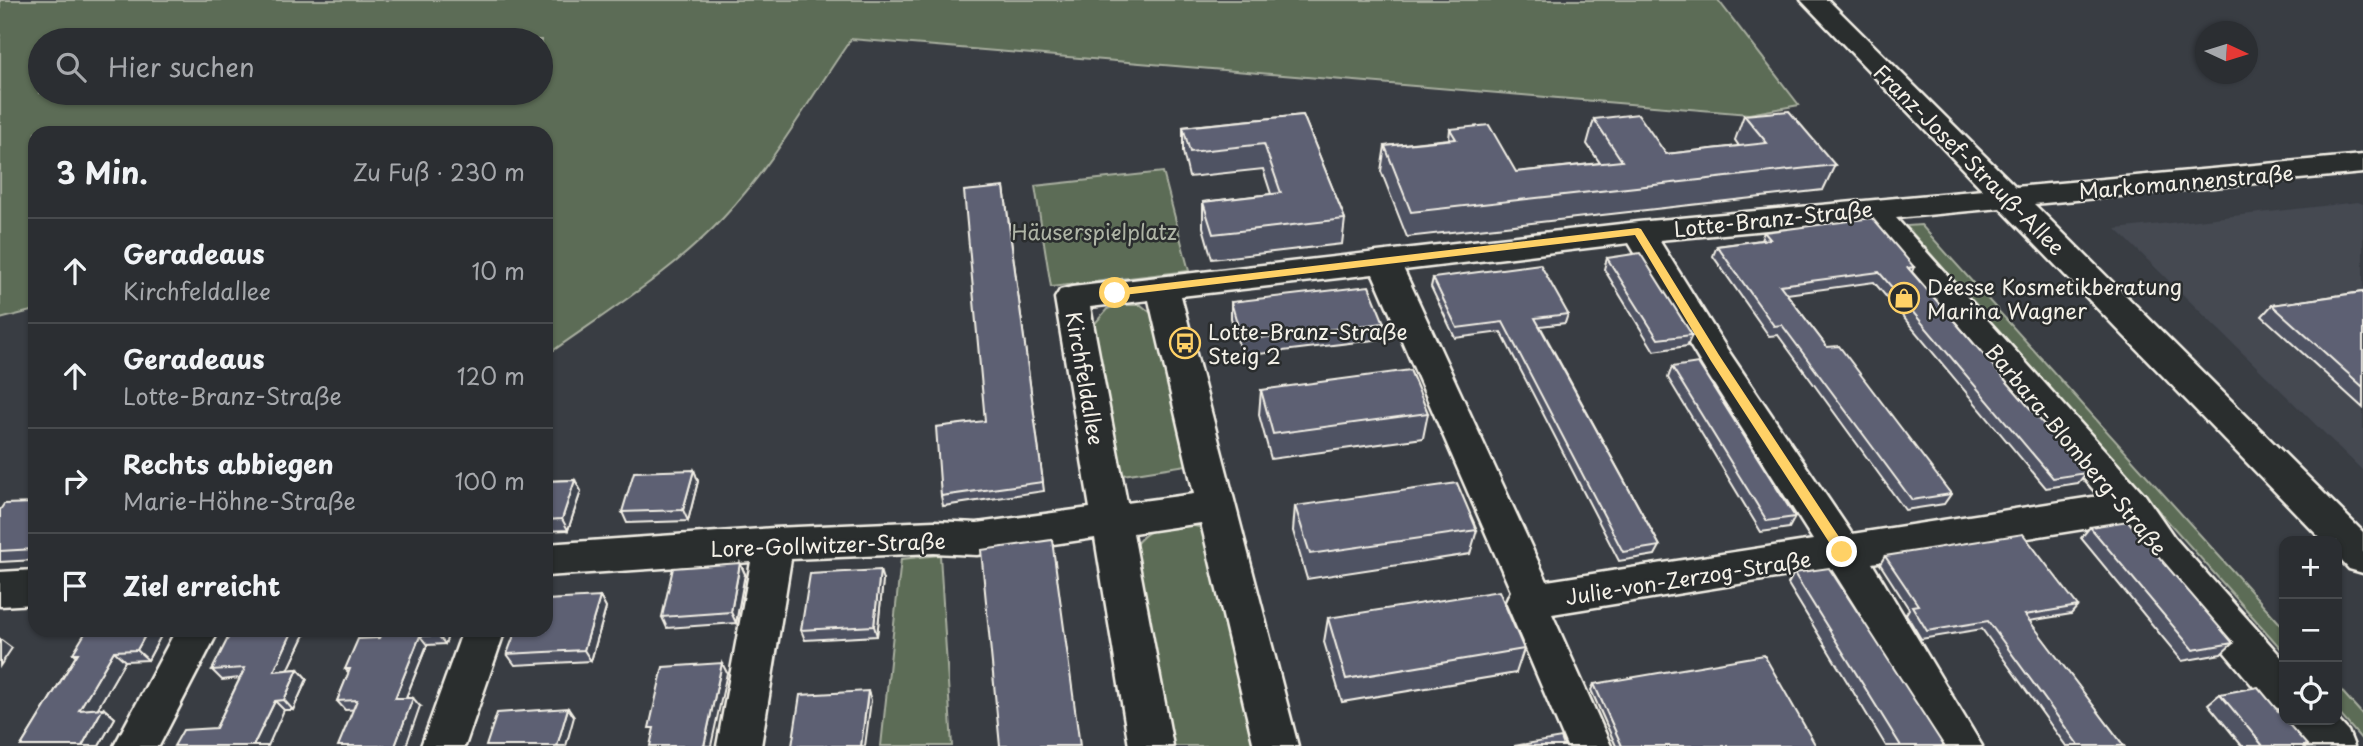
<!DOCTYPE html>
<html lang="de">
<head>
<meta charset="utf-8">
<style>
  :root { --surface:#2b2e32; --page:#33363a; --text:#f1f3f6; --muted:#a6a8ac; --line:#474a4d }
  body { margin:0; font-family:"Playpen Sans",sans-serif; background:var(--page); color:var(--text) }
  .controls { position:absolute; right:21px; bottom:21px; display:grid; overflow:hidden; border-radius:14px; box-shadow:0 2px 5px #0004 }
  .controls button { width:63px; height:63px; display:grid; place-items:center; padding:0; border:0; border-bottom:2px solid var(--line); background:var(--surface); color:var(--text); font:35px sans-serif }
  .compass { position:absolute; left:2195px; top:21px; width:63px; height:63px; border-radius:50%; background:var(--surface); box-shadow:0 2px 5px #0004; rotate:94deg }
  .stop { position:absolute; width:21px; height:21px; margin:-16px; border:5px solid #ffd166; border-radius:50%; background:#fff }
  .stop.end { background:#ffd166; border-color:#fff; box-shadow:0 2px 7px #0008 }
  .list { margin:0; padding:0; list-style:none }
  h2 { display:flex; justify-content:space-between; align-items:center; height:91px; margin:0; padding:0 28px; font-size:30px }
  h2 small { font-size:23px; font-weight:400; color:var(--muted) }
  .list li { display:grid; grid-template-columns:46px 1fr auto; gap:21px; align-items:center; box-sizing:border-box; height:105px; padding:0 28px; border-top:2px solid var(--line) }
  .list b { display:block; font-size:26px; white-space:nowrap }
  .list p { margin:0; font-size:23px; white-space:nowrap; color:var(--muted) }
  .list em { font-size:23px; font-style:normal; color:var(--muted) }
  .icon { flex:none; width:38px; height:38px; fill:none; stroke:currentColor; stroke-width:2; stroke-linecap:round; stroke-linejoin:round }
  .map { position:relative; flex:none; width:2363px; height:746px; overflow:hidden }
  .search { position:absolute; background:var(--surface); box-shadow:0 2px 5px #0004; left:28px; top:28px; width:525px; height:77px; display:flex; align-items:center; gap:18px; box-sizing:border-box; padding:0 24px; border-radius:38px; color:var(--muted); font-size:26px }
  .panel { position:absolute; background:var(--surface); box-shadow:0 2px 5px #0004; left:28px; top:126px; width:525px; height:511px; border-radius:21px }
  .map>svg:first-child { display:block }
  .built { fill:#444851 }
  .green { fill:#5b6c56; stroke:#a8ae9f; stroke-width:2; fill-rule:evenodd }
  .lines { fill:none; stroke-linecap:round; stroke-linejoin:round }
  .minor-casing { stroke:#f4f1e8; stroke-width:5 }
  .minor { fill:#2a2d2e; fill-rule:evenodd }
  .wall { fill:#505363; stroke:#f4f1e8; stroke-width:2 }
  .shaded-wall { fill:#414450; stroke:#f4f1e8; stroke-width:2 }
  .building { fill:#5d6173; stroke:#f4f1e8; stroke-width:2 }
  .route { fill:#ffd166 }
  .labels { text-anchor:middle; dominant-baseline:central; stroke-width:5; stroke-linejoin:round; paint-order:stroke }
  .street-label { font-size:21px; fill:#f4f1e8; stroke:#2a2d2e }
  .park-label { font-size:21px; fill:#afb5a6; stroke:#2a2d2e }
  .poi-label { font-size:21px; fill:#f4f1e8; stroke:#2a2d2e; text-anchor:start }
</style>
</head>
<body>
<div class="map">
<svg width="2363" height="746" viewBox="0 0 2363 746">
  <rect width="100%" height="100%" fill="#393d43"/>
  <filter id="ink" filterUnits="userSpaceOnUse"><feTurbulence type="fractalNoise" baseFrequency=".0143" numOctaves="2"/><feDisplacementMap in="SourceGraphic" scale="14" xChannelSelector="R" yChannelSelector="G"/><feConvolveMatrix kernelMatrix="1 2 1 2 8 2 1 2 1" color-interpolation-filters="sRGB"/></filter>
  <g filter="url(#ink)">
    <!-- built -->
    <path class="built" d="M2358 202 2363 204V471L2116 229Z"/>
    <!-- green -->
    <g class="green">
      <path d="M0 0H1718L1799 105 1749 114 851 39C809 99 774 164 723 218 674 270 612 309 554 350H546V133H35V310L0 319ZM40 40H541V93H40Z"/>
      <path d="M1163 172 1189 271 1051 287 1035 186Z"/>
      <path d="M1921 225 2284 628V652L1906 226Z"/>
      <path d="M1118 305H1141L1156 317 1193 464 1116 476 1092 327 1107 309Z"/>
      <path d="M1185 524 1199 527 1207 534 1261 746H1168L1134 547C1147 527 1163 527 1185 524Z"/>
      <path d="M940 555 952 746H881L901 559Z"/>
      <path d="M2337 686 2363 715V741L2337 711Z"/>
    </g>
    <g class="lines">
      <!-- minor casing -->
      <g class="minor-casing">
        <g id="minor">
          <path d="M1801 0H1828L2016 187 2363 155V173L2034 204 2363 532V573L2349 569 2337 556V541H2323L2000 208 1896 218 2145 495 2174 537 2284 660V710L2269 705 2146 559 2121 523 1872 563 1982 746H1935L1867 635 1861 615 1832 569 1552 614 1611 746H1567L1506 602 1511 591 1373 274 1181 296 1298 746H1254L1201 523 1133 533 1173 746H1129L1095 538 977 555 934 553 791 559 761 746H717L751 562 546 576V544L774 528 934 521 977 523 1090 508 1055 298 1060 290 1072 287 1638 222 1983 190ZM1864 221 2099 496 1852 534 1727 349 1659 240ZM1629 243 1703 367 1813 540 1547 581 1404 270ZM1149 300 1194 494 1127 503 1090 307Z"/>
          <path d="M35 570V604L0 606V572Z"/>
          <path d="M176 630H219L159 746H114Z"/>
          <path d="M463 630H505L465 746H421Z"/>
          <path d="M2337 719 2348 731 2354 746H2304L2287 720Z"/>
        </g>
      </g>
      <!-- minor -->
      <use href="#minor" class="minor"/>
    </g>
    <!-- wall -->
    <g class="wall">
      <path d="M1303 115 1345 219 1342 244 1212 259 1203 227V202L1271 194 1263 169 1189 177 1183 152V127Z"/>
      <path d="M1744 115 1835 165 1823 190 1407 237 1381 171 1385 146 1449 139 1450 129 1516 172 1600 163 1587 144 1594 119 1666 154 1739 146 1735 140Z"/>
      <path d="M1004 187 1044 491 943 506 941 496 985 421Z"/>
      <path d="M1764 232 1914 267 1912 272 2086 473 2078 483 2046 488 1874 282 1787 294 1827 347 1951 494 1944 504 1905 510 1778 335 1769 336 1713 256 1717 246 1761 240Z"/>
      <path d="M1607 258 1692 335 1687 346 1654 351 1604 269Z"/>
      <path d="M1433 278 1568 314 1565 323 1540 326 1660 546 1655 555 1619 561 1501 332 1455 338 1431 287Z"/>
      <path d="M2363 292V408L2262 316 2272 305Z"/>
      <path d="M1231 302 1384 323 1382 339 1242 356 1231 318Z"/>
      <path d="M1672 367 1795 517 1789 528 1761 532 1668 378Z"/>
      <path d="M1261 390 1428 413 1423 438 1271 459 1259 415Z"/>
      <path d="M694 470 698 481 688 521 627 523 622 512Z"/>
      <path d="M575 480 581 491 568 530 546 531V481Z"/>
      <path d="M35 503V560L0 562V510Z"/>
      <path d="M1295 506 1477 530 1470 554 1307 579 1293 531Z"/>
      <path d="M2090 527 2233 643 2221 654 2182 661 2081 538Z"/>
      <path d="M1885 556 2078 606 2071 614 2029 621 2124 746H2066L1982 629 1921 639 1906 614 1909 609 1880 564Z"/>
      <path d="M740 563 745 574 736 623 667 628 662 617Z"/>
      <path d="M1794 573 1944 746H1886L1788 584Z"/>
      <path d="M883 580 877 636 805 640 801 630Z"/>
      <path d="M600 597 606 608 591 661 515 665 507 654Z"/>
      <path d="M1328 618 1524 649 1516 673 1342 702 1324 642Z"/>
      <path d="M164 630 148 660 125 661 97 709 103 708 115 718 99 746H21L76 656 73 653Z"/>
      <path d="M307 630 288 670 298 669 307 679 293 710H284L216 728 240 678 222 680 212 670Z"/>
      <path d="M450 630 445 644 427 645 406 698 420 706 345 710 337 701 349 673 345 669 379 638Z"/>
      <path d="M1594 684 1816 746H1616L1591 690Z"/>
      <path d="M2220 694 2308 746H2242L2208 704Z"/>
    </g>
    <!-- shaded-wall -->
    <g class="shaded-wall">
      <path d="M694 470 698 481 688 521 683 510Z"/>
      <path d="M575 480 581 491 568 530 562 519Z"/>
      <path d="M740 563 745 574 736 623 731 612Z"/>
      <path d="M880 570 883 580 877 636 874 626Z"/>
      <path d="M600 597 606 608 591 661 584 650Z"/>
      <path d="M148 630H164L148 660 137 650Z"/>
      <path d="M293 630H307L283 681 274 671Z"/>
      <path d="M440 630H450L445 644 438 635Z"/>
      <path d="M420 636 427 645 402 707 395 698Z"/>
      <path d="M0 639 12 648 0 666Z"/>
      <path d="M114 651 125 661 91 720 79 710Z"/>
      <path d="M722 663 727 673 711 746H704Z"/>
      <path d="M298 669 307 679 293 710 284 700Z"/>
      <path d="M868 691 871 700 865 746H861Z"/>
      <path d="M413 698 420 706 406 746H395Z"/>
      <path d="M275 701 284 710 268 746H253Z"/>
      <path d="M103 708 115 718 99 746H82Z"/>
      <path d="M568 708 574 717 566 746H557Z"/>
    </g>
    <!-- building -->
    <g class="building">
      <path d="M1789 111 1835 165 1411 212 1385 146 1456 139 1450 129 1489 125 1516 172 1622 161 1594 119 1638 114 1666 154 1767 143 1744 115Z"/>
      <path d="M1303 115 1345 219 1213 234 1203 202 1281 193 1264 144 1190 152 1183 127Z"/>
      <path d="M1004 187 1043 482 941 496 936 427 985 421 964 191Z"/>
      <path d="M1872 218 1914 267 1908 268 2086 473 2053 478 1879 272 1780 285 1827 347 1839 346 1951 494 1912 500 1782 325 1774 326 1717 246 1770 239 1764 232Z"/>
      <path d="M1640 253 1692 335 1658 339 1607 258Z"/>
      <path d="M1540 264 1568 314 1535 318 1660 546 1623 552 1503 322 1457 328 1433 278Z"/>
      <path d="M1369 286 1384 323 1242 340 1231 302Z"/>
      <path d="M2363 292V387L2272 305Z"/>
      <path d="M1698 363 1795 517 1767 521 1672 367Z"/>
      <path d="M1410 370 1428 413 1273 434 1261 390Z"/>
      <path d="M694 470 683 510 622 512 634 472Z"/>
      <path d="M575 480 562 519 546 520V481Z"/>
      <path d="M1457 483 1477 530 1310 554 1295 506Z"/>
      <path d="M35 503V549L0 551V510L4 504Z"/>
      <path d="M2128 521 2233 643 2193 650 2090 527Z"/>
      <path d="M2023 534 2078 606 2025 615 2124 746H2079L1988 621 1927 631 1912 606 1918 605 1885 556Z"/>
      <path d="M1052 540 1080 746H1000L981 550Z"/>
      <path d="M740 563 731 612 662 617 673 568Z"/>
      <path d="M1829 568 1944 746H1901L1794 573Z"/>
      <path d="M880 570 874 626 801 630 810 574Z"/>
      <path d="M1499 591 1524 649 1346 679 1328 618Z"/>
      <path d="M600 597 584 650 507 654 516 630H546V600Z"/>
      <path d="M87 630H148L137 650 114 651 79 710 103 708 82 746H21L78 653H73Z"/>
      <path d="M232 630H293L274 671 298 669 284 700 275 701 253 746H174L183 730 216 728 245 668 212 670Z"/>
      <path d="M383 630H440L438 635 420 636 395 698H413L395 746H338L357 700 337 701 350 669H345L358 639 379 638Z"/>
      <path d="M1764 655 1816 746H1622L1594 684Z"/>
      <path d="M722 663 704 746H650L654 728H649L663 667Z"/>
      <path d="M2258 687 2284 718V720H2285L2308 746H2263L2220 694Z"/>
      <path d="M868 691 861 746H792L800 695Z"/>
      <path d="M568 708 557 746H486L497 713Z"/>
      <path d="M1561 738 1564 746H1514Z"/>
    </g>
  </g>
  <!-- route -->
  <path class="route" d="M1638 228 1641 229 1719 355 1847 549V556H1838L1711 361 1635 235 1115 296 1110 293 1115 289Z"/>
  <!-- icons -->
  <defs>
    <g id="shop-ring" transform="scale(1.575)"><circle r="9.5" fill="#2a2d2e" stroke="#ffd166" stroke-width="1.5"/><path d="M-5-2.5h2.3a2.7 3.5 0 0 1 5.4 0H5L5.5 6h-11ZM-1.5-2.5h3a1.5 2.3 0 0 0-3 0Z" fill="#ffd166"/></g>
    <g id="bus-ring" transform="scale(1.575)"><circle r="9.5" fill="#2a2d2e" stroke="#ffd166" stroke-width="1.5"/><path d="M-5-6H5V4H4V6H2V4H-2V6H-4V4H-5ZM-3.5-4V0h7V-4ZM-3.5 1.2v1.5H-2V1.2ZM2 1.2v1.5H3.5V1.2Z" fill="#ffd166"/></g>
  </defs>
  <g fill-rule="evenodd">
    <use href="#shop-ring" x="1904" y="298"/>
    <use href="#bus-ring" x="1185" y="343"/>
  </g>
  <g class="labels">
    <!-- street labels -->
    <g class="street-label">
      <text transform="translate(1970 159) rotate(45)">Franz-Josef-Strauß-Allee</text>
      <text transform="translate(2186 181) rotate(-5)">Markomannenstraße</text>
      <text transform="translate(1773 218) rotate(-6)">Lotte-Branz-Straße</text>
      <text transform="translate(1086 378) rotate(80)">Kirchfeldallee</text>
      <text transform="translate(2077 449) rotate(50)">Barbara-Blomberg-Straße</text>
      <text transform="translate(828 544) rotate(-2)">Lore-Gollwitzer-Straße</text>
      <text transform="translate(1688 577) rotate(-9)">Julie-von-Zerzog-Straße</text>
    </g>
    <!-- park labels -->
    <g class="park-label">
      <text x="1094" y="231">Häuserspielplatz</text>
    </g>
    <!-- poi labels -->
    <g class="poi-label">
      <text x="1927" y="286">Déesse Kosmetikberatung<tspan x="1927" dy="24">Marina Wagner</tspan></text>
      <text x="1208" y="331">Lotte-Branz-Straße<tspan x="1208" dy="24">Steig 2</tspan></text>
    </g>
  </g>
</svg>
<div class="controls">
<button>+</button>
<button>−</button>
<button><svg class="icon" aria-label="locate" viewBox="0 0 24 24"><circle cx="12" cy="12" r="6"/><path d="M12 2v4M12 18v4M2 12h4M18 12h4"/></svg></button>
</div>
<svg class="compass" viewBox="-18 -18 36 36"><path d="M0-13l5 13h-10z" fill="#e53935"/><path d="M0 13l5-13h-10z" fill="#a6a8ac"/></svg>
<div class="stop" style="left:1115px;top:293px"></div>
<div class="stop end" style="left:1842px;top:552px"></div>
<div class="search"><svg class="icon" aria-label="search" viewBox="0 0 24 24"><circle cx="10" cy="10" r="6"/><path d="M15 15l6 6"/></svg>Hier suchen</div>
<section class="panel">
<h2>3 Min.<small>Zu Fuß · 230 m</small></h2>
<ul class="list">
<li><svg class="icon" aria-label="ahead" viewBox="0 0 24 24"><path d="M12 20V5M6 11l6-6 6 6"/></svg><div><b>Geradeaus</b><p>Kirchfeldallee</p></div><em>10 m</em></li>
<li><svg class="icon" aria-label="ahead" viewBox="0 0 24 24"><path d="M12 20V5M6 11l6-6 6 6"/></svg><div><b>Geradeaus</b><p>Lotte-Branz-Straße</p></div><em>120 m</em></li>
<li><svg class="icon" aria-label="right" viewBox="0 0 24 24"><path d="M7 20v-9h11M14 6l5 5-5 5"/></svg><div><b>Rechts abbiegen</b><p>Marie-Höhne-Straße</p></div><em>100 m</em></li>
<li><svg class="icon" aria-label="arrive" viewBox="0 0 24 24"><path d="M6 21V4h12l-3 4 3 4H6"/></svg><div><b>Ziel erreicht</b></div></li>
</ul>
</section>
</div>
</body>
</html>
